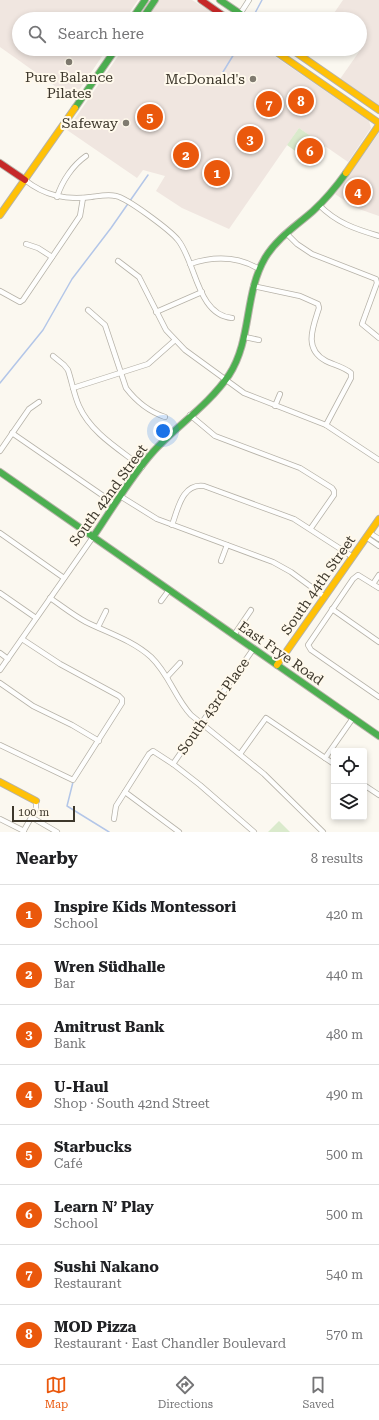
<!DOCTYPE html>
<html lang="en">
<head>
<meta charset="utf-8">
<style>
  :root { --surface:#fff; --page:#f2f2f2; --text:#202124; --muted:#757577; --line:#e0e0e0; --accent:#ea580c }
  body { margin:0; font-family:"Roboto Serif",serif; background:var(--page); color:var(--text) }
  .controls { position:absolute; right:12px; bottom:12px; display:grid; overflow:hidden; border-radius:4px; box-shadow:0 2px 6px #0003 }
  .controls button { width:36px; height:36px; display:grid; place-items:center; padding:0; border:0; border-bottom:1px solid var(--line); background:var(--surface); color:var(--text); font:20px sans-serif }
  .scale { position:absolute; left:12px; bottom:10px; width:63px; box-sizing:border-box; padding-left:4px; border:2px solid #3d372b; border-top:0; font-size:11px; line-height:14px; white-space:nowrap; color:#3d372b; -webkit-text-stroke:3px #fff9ec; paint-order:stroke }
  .you { position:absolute; left:163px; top:431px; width:14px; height:14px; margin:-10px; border:3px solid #fff; border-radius:50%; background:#1a73e8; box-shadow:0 0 0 6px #1a73e833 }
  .badge { display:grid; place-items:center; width:26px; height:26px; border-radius:50%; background:var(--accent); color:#fff; font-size:13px; font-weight:700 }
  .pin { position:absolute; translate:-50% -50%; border:2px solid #fff; box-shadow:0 1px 4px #0006 }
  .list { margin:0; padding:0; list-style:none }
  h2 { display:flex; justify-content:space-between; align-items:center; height:52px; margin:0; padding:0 16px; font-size:17px }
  h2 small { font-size:13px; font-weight:400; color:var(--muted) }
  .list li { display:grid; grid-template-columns:26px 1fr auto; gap:12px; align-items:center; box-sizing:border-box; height:60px; padding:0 16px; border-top:1px solid var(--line) }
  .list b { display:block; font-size:15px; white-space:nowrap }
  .list p { margin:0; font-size:13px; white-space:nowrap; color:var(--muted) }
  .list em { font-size:13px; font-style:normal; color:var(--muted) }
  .icon { flex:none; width:22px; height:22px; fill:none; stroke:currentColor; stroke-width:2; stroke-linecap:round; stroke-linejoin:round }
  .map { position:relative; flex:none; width:379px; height:832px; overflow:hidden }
  .search { position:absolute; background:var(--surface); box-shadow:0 2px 6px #0003; left:12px; right:12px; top:12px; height:44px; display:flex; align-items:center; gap:10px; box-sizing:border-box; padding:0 14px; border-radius:22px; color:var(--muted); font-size:15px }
  .sheet { height:532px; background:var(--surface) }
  nav { display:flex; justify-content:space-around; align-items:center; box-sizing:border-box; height:56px; border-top:1px solid var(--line); background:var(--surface); font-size:11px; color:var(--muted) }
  nav a { display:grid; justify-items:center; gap:2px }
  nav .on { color:var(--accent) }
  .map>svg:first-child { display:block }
  .commercial { fill:#f0e6e0 }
  .green { fill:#daeacc }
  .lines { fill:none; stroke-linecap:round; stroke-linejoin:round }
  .stream { stroke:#b3c6e8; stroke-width:1.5 }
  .street-casing { stroke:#b6b2a8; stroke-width:6 }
  .fast-casing { stroke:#b6b2a8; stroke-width:8 }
  .slow-casing { stroke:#b6b2a8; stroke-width:8 }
  .jam-casing { stroke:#b6b2a8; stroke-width:8 }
  .street { stroke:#fefefd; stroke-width:4.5 }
  .fast { stroke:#4caf50; stroke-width:6 }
  .slow { stroke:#ffc107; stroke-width:6 }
  .jam { stroke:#c62828; stroke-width:6 }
  .poi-dot { fill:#807b70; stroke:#fff9ec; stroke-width:1.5 }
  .labels { text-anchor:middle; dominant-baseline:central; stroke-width:4; stroke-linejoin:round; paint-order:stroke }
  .poi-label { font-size:14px; fill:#3d372b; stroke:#fff9ec; text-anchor:end }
  .street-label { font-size:14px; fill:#3d372b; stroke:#fff9ec }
</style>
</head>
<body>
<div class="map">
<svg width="379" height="832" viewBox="0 0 379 832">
  <rect width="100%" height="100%" fill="#fbf8f0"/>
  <!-- commercial -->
  <g class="commercial">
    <path d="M0 0H138L125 19H19V49H107L73 99 0 47Z"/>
    <path d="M158 0H192L223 19H145Z"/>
    <path d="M343 0H379V106L340 79 361 49 360 19H330Z"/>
    <path d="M123 49H264L369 121 371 128 348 162 299 128 229 229 182 208 156 191 165 176 143 170 137 178 67 130Z"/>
    <path d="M379 133V216L356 208 335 194Z"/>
  </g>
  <!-- green -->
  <g class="green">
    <path d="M299 128 325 146 322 151 304 139 297 149 299 151 298 153 287 145Z"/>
    <path d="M279 821 290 832H268Z"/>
  </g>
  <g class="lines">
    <!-- stream -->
    <g class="stream">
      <path d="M254 15 262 0"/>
      <path d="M223 72 237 49"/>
      <path d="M0 383 43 330 72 279 111 228 148 175"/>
      <path d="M73 782 67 806 109 832"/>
    </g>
    <!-- street casing -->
    <g class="street-casing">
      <g id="street">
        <path d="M240 14 249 0"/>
        <path d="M25 180C45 196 66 200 91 197 99 196 108 194 116 196 127 198 170 230 178 240 196 262 197 315 232 318"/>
        <path d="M57 197C62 181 73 165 86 156"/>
        <path d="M319 205C337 223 355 229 379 236"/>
        <path d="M286 233 297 244 312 254 376 279 377 283 362 324 379 338"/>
        <path d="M26 244 38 248 52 257"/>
        <path d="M118 261 139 277 166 330 185 350 244 393 326 425 379 460"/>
        <path d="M190 264C214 256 237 256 259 269"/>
        <path d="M253 286 300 296 318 304 319 308C313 327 303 349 326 361 334 365 344 367 351 373V378L326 425"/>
        <path d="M0 291 20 302 23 300 80 216 83 198"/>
        <path d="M88 310 105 325 126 388C136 401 150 412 165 417"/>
        <path d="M156 312 202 292"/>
        <path d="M245 337 259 340"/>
        <path d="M53 356 64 365 68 370C72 382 74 395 79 406 91 433 119 449 142 467"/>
        <path d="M73 388 148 364 174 341"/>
        <path d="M275 406 280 394"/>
        <path d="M190 415 215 436 300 468 332 488 334 491V495L311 528"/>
        <path d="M12 433 115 504"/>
        <path d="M0 451 29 409 39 402"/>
        <path d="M120 496 157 519 273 562 291 572 325 597"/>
        <path d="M172 525C178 509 182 483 204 486L294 519 353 557"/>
        <path d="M0 533 64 578"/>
        <path d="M370 533 379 539"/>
        <path d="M366 537 379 546"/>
        <path d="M221 561 227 545"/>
        <path d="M373 584 379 575"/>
        <path d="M379 588 358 575 353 579 308 645 311 650 379 697"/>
        <path d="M0 593 36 618"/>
        <path d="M50 598C62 606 73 615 86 622 108 633 132 640 151 657 169 674 175 698 191 715L264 774 323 832"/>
        <path d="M161 601 169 590"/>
        <path d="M332 609 379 642"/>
        <path d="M98 627 106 611"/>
        <path d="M234 635 251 610"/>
        <path d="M0 653 8 659"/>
        <path d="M0 670 93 537"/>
        <path d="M167 677 180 663"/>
        <path d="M0 683 33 706 72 725 99 741"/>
        <path d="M0 745 73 780 122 703V699L119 696 60 664 22 639"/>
        <path d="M240 754 266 718 334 764"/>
        <path d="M325 758 353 718"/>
        <path d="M173 764 254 648"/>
        <path d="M364 785 379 795"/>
        <path d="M125 792 179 832"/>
        <path d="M31 817 57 832"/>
        <path d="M0 819 24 831"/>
        <path d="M114 819 116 806 149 754 153 751 173 764 200 785 254 832"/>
        <path d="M23 832 36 809V801"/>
      </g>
    </g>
    <!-- fast casing -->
    <g class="fast-casing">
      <g id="fast">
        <path d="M220 0 248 19"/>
        <path d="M132 19 145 0"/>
        <path d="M142 19 155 0"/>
        <path d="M75 108 113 53 120 49"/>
        <path d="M0 472 379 736"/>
        <path d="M93 537C112 509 130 478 152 453 176 426 208 406 229 375 252 340 244 294 265 258 277 238 296 226 313 211 325 200 336 187 346 173"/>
      </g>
    </g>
    <!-- slow casing -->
    <g class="slow-casing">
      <g id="slow">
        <path d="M272 49 379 123"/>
        <path d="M291 49 379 110"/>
        <path d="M346 173 379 125"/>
        <path d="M0 215 75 108"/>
        <path d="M277 665 379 519"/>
        <path d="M0 782 36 801"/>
      </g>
    </g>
    <!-- jam casing -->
    <g class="jam-casing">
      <g id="jam">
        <path d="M201 0 228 19"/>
        <path d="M0 163 25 180"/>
      </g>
    </g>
    <!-- street -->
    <use href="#street" class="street"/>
    <!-- fast -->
    <use href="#fast" class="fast"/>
    <!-- slow -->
    <use href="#slow" class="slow"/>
    <!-- jam -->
    <use href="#jam" class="jam"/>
  </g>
  <!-- markers -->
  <g class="poi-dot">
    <circle cx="69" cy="62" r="4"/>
    <circle cx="253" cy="79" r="4"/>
    <circle cx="126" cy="123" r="4"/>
  </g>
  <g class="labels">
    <!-- poi labels -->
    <g class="poi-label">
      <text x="69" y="77" text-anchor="middle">Pure Balance<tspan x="69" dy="16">Pilates</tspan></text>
      <text x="245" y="79">McDonald's</text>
      <text x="118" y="123">Safeway</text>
    </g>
    <!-- street labels -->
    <g class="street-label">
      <text transform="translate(108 495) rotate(-54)">South 42nd Street</text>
      <text transform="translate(318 585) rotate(-55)">South 44th Street</text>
      <text transform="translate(281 653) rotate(35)">East Frye Road</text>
      <text transform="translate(213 706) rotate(-55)">South 43rd Place</text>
    </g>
  </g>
</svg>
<div class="controls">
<button><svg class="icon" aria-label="locate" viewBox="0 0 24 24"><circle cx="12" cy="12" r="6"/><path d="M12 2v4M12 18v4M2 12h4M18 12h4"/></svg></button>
<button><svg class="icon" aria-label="layers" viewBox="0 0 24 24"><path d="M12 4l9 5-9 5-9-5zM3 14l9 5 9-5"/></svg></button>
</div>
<div class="scale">100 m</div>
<div class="you"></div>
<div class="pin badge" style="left:217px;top:173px">1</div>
<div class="pin badge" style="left:186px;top:155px">2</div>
<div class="pin badge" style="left:250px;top:139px">3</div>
<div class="pin badge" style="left:358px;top:192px">4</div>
<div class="pin badge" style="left:150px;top:117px">5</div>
<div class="pin badge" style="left:310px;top:151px">6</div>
<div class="pin badge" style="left:269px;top:104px">7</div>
<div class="pin badge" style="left:301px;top:101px">8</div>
<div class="search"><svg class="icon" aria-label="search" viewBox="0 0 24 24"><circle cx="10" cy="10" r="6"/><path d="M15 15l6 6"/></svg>Search here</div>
</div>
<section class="sheet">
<h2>Nearby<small>8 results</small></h2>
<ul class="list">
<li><span class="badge">1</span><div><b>Inspire Kids Montessori</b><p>School</p></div><em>420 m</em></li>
<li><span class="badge">2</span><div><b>Wren Südhalle</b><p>Bar</p></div><em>440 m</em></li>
<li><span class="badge">3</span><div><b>Amitrust Bank</b><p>Bank</p></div><em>480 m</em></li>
<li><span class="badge">4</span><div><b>U-Haul</b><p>Shop · South 42nd Street</p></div><em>490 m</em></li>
<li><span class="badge">5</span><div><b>Starbucks</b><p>Café</p></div><em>500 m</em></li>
<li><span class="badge">6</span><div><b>Learn N’ Play</b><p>School</p></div><em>500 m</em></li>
<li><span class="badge">7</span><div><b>Sushi Nakano</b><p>Restaurant</p></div><em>540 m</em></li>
<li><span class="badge">8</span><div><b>MOD Pizza</b><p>Restaurant · East Chandler Boulevard</p></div><em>570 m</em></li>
</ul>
</section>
<nav>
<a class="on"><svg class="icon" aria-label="map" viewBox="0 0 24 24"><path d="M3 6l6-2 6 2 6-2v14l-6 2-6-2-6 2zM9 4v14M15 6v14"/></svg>Map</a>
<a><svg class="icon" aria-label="directions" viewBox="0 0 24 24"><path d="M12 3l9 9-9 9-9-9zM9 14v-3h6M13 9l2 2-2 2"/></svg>Directions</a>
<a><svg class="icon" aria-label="saved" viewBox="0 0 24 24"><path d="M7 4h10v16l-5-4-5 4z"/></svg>Saved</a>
</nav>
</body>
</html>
